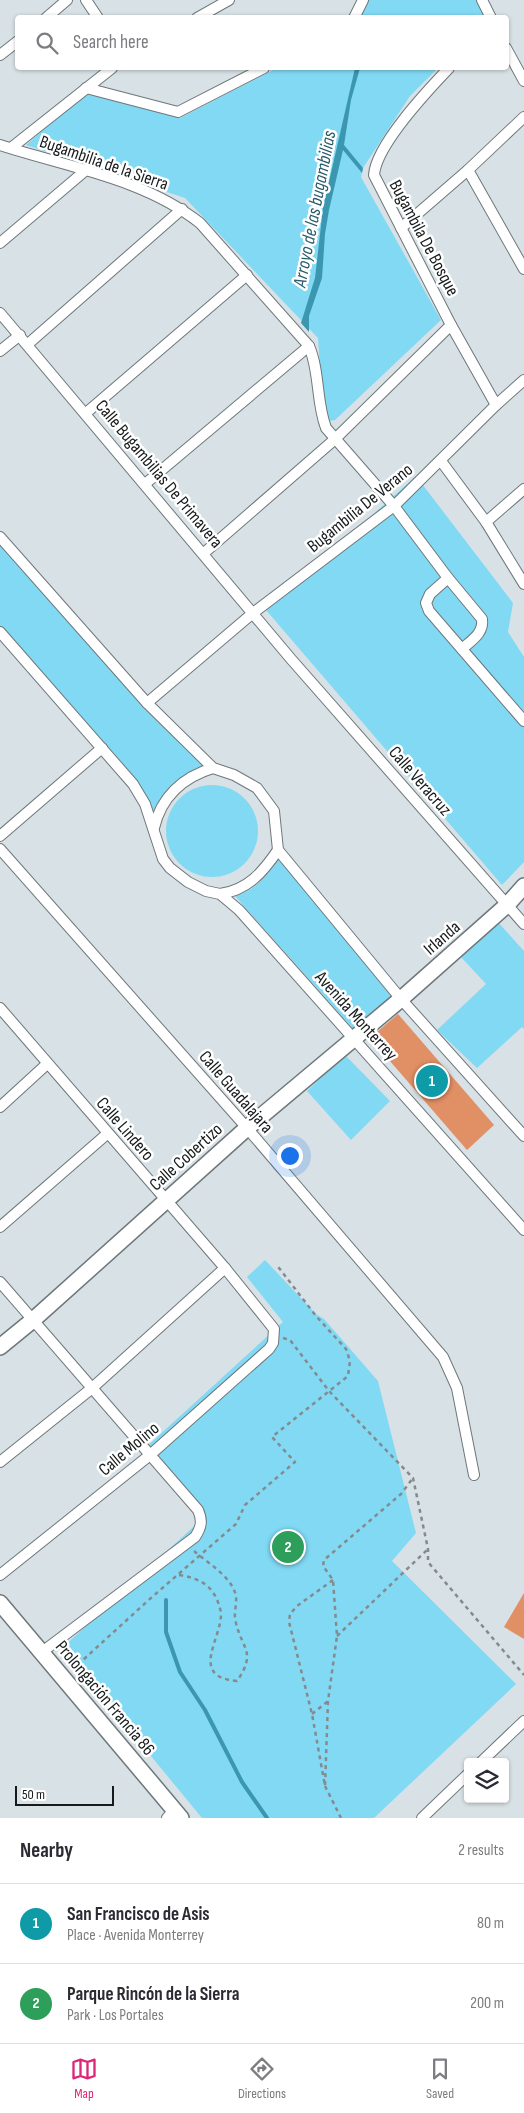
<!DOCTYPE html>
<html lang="en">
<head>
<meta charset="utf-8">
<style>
  :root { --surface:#fff; --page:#f2f2f3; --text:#2b2b33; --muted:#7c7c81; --line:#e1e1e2; --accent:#db2777 }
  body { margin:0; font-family:"Sofia Sans Condensed",sans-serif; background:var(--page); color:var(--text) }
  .controls { position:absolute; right:15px; bottom:15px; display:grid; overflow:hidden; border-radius:5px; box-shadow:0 1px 4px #0004 }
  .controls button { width:45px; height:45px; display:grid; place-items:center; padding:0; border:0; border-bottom:1px solid var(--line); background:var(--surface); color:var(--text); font:25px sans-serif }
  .scale { position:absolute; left:15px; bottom:12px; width:99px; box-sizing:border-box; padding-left:5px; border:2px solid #161a1b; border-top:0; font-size:14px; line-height:18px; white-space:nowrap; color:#161a1b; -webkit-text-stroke:4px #fff; paint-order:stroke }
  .you { position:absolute; left:289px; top:1155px; width:18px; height:18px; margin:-12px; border:4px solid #fff; border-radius:50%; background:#1a73e8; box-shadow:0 0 0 8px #1a73e833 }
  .badge { display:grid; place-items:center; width:32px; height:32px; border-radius:50%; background:var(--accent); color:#fff; font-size:16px; font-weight:700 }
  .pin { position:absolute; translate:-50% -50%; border:2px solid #fff; box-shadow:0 1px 5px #0006 }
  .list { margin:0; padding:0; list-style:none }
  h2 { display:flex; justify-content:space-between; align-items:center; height:65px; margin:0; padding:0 20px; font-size:21px }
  h2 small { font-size:16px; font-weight:400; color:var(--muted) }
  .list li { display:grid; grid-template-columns:32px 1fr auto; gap:15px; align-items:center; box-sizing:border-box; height:80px; padding:0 20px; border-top:1px solid var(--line) }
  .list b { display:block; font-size:19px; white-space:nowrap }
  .list p { margin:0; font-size:16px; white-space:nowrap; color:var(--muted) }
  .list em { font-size:16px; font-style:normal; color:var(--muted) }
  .icon { flex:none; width:28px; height:28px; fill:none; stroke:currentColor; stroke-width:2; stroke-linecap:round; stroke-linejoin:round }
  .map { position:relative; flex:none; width:524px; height:1818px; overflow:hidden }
  .search { position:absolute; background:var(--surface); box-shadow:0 1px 4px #0004; left:15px; right:15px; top:15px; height:55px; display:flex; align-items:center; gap:12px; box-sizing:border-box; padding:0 18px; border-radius:5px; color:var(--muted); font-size:19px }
  .sheet { height:225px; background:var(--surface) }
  nav { display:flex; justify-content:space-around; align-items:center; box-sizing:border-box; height:70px; border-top:1px solid var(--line); background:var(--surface); font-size:14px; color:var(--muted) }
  nav a { display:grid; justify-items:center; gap:2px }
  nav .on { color:var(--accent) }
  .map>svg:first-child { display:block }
  .green { fill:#82d9f4 }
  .water { fill:#3b96b0 }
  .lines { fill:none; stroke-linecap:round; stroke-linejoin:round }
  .stream { stroke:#3b96b0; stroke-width:4 }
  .building { fill:#e18f64 }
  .street-casing { stroke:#6e777a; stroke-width:12 }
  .secondary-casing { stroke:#6e777a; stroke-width:18 }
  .path { stroke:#848b8e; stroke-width:2.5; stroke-dasharray:4 4; stroke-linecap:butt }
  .street { stroke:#fff; stroke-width:10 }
  .secondary { stroke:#fff; stroke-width:15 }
  .labels { text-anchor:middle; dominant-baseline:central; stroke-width:5; stroke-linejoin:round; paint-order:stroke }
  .street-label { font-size:18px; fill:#161a1b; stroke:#fff }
  .water-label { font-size:19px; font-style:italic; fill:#295b6a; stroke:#fff }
</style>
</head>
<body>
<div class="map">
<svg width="524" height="1818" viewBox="0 0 524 1818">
  <rect width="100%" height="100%" fill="#d8e1e5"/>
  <!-- green -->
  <g class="green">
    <path d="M366 0H478L487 18H359Z"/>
    <path d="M277 68H438L410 96 363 168 361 177 441 320 335 420 329 421 323 411 318 338 185 198 26 145 86 93 180 118Z"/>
    <path d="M416 476 513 603 508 632 524 657V862L502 885 266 610Z"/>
    <path d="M0 534 213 768 178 786 157 816 0 634Z"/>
    <circle cx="212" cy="831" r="46"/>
    <path d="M277 856 395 998 355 1031 235 896C256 890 267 876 277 856Z"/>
    <path d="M497 921 524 951V1029L522 1027 477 1068 437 1030 486 984 460 956Z"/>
    <path d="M345 1055 390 1101 351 1140 307 1091Z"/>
    <path d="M265 1260 316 1314 324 1319 378 1381 416 1533 392 1561 516 1684 374 1818H202L62 1648 204 1517 144 1449 283 1322 247 1277Z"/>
  </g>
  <!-- water -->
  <path class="water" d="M355 68H360L351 100 344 145 363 168 362 173 343 150 329 210 325 234 322 278 309 316V332L301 323 315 278 323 208Z"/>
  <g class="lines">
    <!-- stream -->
    <path class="stream" d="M166 1600V1632L180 1672 205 1710 242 1782 267 1818"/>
  </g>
  <!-- building -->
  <g class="building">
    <path d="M398 1014 494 1125 467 1150 370 1038Z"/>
    <path d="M524 1593V1639L504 1627Z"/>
  </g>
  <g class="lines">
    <!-- street casing -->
    <g class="street-casing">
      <g id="street">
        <path d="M86 0 98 18"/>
        <path d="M482 0 491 18"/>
        <path d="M46 18 67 0"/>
        <path d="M197 18 229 0"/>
        <path d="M354 18 363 0"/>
        <path d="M506 48 524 81"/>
        <path d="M0 55 18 41"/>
        <path d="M449 68C428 90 376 145 374 175L451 325 496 405"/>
        <path d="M86 88 178 112 264 68"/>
        <path d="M0 145C67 167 143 178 200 223L309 346C320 372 316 402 326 428L394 506 448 578 430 594 426 603 429 611 524 721"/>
        <path d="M11 148 112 68"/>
        <path d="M468 170 524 269"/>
        <path d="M401 228 468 170 524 117"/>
        <path d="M0 243 86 170"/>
        <path d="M0 313 291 659 524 924"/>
        <path d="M28 344 182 209"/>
        <path d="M0 351 20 335"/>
        <path d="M86 413 247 275"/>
        <path d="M441 461 486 522 524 584"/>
        <path d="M145 484 309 346"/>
        <path d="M486 522 524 489"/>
        <path d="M0 537 147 703 213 768 234 775 257 788 274 811 278 850 401 999 524 1136"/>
        <path d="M204 553 334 440 451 325"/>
        <path d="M448 578 482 619C484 633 472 640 462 649"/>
        <path d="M0 632 133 784 145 804 163 859 170 868 188 882 206 891 220 894 239 910 524 1230"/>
        <path d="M147 703 253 613 394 506 496 405 524 380"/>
        <path d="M154 828C161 797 183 777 213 768"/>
        <path d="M0 836 102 748"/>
        <path d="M0 849 247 1128 443 1357 457 1388 474 1475"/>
        <path d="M220 894C248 890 263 872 278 850"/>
        <path d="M0 1008 225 1268 274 1329 273 1343 269 1349 150 1455 0 1575"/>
        <path d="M0 1107 47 1064"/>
        <path d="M0 1227 107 1134"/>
        <path d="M0 1282 198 1510C203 1521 201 1528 195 1537L42 1652"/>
        <path d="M0 1462 91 1389 225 1268"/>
        <path d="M481 1762 524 1721"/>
        <path d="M167 1818 174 1810"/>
        <path d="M422 1818 468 1774"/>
      </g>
    </g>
    <!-- secondary casing -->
    <g class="secondary-casing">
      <g id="secondary">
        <path d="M0 1347 33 1320 247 1128 401 999 507 905 524 886"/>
        <path d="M0 1603 181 1818"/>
      </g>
    </g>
    <!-- path -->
    <g class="path">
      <path d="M283 1338 290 1340 329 1391 413 1478 428 1549V1562L524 1675"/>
      <path d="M179 1575C198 1578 211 1584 218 1602 219 1606 221 1610 221 1614 221 1640 189 1677 237 1681 257 1652 242 1649 236 1623 233 1615 237 1605 236 1596 232 1577 208 1563 194 1551"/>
      <path d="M333 1580 297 1606 290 1614 289 1622 312 1714 325 1786 328 1701 337 1636 333 1580 323 1566 324 1560 401 1494 413 1478"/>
      <path d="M337 1636 428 1549"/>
      <path d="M72 1670 152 1597 236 1524 245 1505 295 1462 272 1437 348 1376 350 1361 346 1349 316 1316 276 1264"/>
      <path d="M312 1714 328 1701"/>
      <path d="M325 1786 341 1818"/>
    </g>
    <!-- street -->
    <use href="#street" class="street"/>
    <!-- secondary -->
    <use href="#secondary" class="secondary"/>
  </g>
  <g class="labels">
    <!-- street labels -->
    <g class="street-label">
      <text transform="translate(104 163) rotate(19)">Bugambilia de la Sierra</text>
      <text transform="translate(424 238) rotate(62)">Bugambila De Bosque</text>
      <text transform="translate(159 474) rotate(50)">Calle Bugambilias De Primavera</text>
      <text transform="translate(360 508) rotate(-39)">Bugambilia De Verano</text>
      <text transform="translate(420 781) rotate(49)">Calle Veracruz</text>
      <text transform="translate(442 938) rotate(-41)">Irlanda</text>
      <text transform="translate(356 1016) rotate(48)">Avenida Monterrey</text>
      <text transform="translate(236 1092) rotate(49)">Calle Guadalajara</text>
      <text transform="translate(125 1129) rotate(49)">Calle Lindero</text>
      <text transform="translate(186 1157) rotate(-42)">Calle Cobertizo</text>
      <text transform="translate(129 1449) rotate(-40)">Calle Molino</text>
      <text transform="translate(105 1698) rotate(50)">Prolongación Francia 86</text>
    </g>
    <!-- water labels -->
    <g class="water-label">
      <text transform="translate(315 209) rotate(-79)">Arroyo de las bugambilias</text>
    </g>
  </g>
</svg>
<div class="controls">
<button><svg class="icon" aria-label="layers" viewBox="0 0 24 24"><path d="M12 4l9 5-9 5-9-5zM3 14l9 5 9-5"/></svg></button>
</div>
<div class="scale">50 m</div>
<div class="you"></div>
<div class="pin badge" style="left:432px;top:1081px;background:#0f9aa8">1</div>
<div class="pin badge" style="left:288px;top:1547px;background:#2e9e5b">2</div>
<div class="search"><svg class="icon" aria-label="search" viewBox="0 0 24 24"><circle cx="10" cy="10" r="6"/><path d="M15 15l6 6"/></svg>Search here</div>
</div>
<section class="sheet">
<h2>Nearby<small>2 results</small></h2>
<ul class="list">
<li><span class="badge" style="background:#0f9aa8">1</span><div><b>San Francisco de Asis</b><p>Place · Avenida Monterrey</p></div><em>80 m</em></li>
<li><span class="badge" style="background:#2e9e5b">2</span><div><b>Parque Rincón de la Sierra</b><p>Park · Los Portales</p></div><em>200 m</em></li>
</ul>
</section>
<nav>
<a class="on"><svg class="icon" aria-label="map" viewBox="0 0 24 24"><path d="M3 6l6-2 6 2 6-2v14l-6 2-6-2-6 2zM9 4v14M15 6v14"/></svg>Map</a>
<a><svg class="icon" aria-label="directions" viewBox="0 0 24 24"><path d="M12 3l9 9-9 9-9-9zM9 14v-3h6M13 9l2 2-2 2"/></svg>Directions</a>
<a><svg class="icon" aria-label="saved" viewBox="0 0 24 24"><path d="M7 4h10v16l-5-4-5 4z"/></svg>Saved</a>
</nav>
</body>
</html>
